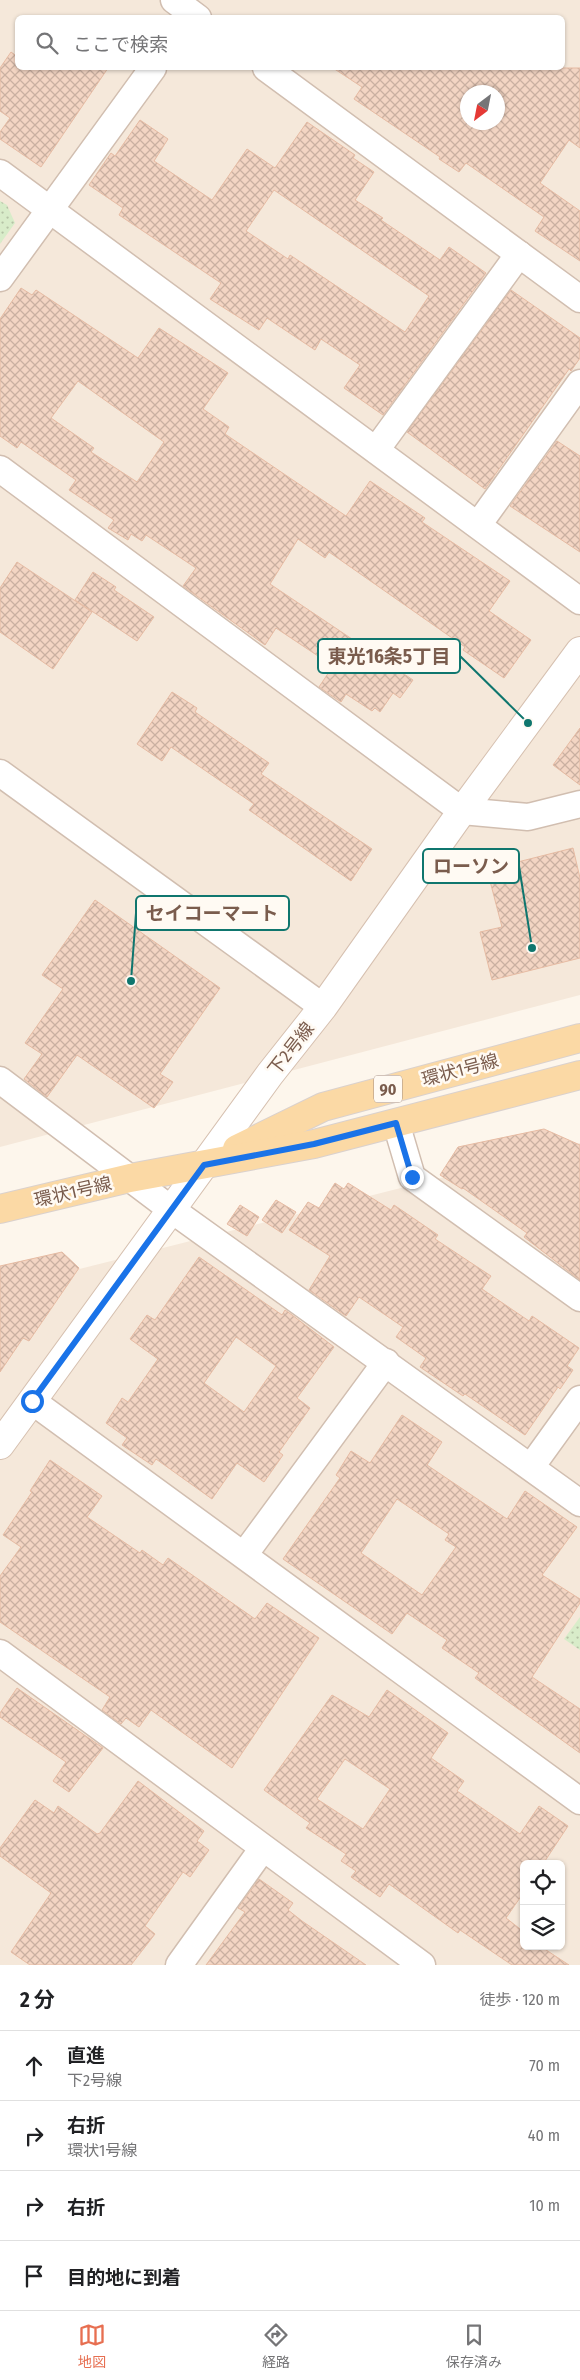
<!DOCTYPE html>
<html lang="ja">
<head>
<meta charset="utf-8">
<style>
  :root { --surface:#fff; --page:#f2f2f2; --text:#202124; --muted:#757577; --line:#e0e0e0; --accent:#e76f51 }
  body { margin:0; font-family:"Fira Sans Condensed","Noto Sans JP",sans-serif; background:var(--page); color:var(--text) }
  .controls { position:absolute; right:15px; bottom:15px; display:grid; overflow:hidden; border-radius:8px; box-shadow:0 1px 4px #0004 }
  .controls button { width:45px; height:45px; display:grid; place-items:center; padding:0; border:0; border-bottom:1px solid var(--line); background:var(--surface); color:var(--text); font:25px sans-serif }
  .compass { position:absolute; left:460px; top:85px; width:45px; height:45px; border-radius:50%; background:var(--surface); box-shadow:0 1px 4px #0004; rotate:212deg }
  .stop { position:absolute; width:15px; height:15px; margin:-11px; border:4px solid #1a73e8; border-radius:50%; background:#fff }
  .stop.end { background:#1a73e8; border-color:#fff; box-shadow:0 1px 5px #0008 }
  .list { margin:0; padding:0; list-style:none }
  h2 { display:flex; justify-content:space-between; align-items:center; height:65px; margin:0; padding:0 20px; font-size:21px }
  h2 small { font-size:16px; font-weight:400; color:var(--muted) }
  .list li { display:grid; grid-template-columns:32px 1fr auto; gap:15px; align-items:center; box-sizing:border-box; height:70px; padding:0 20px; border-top:1px solid var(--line) }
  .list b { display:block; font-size:19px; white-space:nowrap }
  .list p { margin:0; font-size:16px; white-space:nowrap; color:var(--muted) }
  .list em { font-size:16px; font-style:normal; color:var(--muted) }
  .icon { flex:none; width:28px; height:28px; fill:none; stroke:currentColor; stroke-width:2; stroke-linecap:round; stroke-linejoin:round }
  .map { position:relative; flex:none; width:580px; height:1965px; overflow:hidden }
  .search { position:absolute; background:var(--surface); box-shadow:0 1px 4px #0004; left:15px; right:15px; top:15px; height:55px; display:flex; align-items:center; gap:12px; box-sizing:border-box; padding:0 18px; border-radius:8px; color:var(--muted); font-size:19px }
  .sheet { height:345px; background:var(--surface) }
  nav { display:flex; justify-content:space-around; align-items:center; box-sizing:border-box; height:70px; border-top:1px solid var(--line); background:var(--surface); font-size:14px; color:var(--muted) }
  nav a { display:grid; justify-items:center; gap:2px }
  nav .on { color:var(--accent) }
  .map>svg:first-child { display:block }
  .residential { fill:#f5e8da; fill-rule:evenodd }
  .park { fill:url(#park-dots) }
  .building { fill:url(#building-cross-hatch); stroke:#e6bba3; fill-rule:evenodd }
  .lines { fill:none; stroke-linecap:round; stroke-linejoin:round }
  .street-casing { stroke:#d1beb0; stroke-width:29 }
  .secondary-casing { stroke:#d6c0b0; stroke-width:30 }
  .primary-casing { stroke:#dad1cd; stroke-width:30 }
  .street { stroke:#fff; stroke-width:26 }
  .secondary { stroke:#fff; stroke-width:28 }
  .primary { stroke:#fbd9a5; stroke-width:28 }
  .route { stroke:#1a73e8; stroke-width:6 }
  .labels { text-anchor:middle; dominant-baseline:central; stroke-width:5; stroke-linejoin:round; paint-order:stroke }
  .shield { fill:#fffaf3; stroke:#a28b7f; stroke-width:1 }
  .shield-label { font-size:16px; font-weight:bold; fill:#7a5c4d }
  .street-label { font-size:18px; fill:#7a5c4d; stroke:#fffaf3 }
  .leader { fill:none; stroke:#0f766e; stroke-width:2 }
  .callout-dot { fill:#0f766e; stroke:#fffaf3; stroke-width:2 }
  .callout { fill:#fffaf3; stroke:#0f766e; stroke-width:2 }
  .callout-label { font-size:19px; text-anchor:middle; font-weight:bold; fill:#7a5c4d }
</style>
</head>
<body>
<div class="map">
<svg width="580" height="1965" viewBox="0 0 580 1965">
  <defs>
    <pattern id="park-dots" width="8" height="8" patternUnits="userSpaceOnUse" patternTransform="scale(1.25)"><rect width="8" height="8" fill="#d8ecc9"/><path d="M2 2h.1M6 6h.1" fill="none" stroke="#b4c2a5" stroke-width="1.8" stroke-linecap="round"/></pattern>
    <pattern id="building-cross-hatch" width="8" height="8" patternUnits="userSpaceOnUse" patternTransform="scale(1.25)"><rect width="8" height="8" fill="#f3d5c3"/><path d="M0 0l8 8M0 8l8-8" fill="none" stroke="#cab0a1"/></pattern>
  </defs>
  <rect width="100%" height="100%" fill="#fdf6ec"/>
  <!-- residential -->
  <g class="residential">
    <path d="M0 0H580V995L0 1147ZM18 18H562V68H18ZM468 92H498V122H468Z"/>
    <path d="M580 1143V1965H0V1289ZM524 1864H561V1946H524Z"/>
  </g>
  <!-- park -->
  <g class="park">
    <path d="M0 201 7 205 15 223 0 244Z"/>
    <path d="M580 1617V1650L564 1639Z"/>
  </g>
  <!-- building -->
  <g class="building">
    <path d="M11 52 18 57V68H108L41 167 0 139V132L10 118 0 111V68Z"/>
    <path d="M333 68H580V148L569 140 540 183 580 211V261L535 231 544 217 466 163 459 172 439 159 440 157 354 99 362 87ZM468 92H498V122H468Z"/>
    <path d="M140 120 168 139 154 161 212 200 247 149 275 168 307 122 355 155 353 158 374 172 355 200 383 218 381 220 440 260 449 247 486 273 383 415 344 388 360 365 321 339 315 350 267 318 259 330 210 299 221 283 119 215 123 208 89 185 111 153 115 156ZM274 190 429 296 405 332 290 255 288 259 246 231Z"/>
    <path d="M21 288 32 295 36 290 138 358 159 328 228 373 203 409 229 427 225 434 346 516 370 481 425 518 422 522 510 581 489 611 531 640 504 678 463 650 465 647 329 552 325 558 298 539 270 584 413 680 400 698 393 693 380 712 375 708 372 711 346 694 341 702 319 687 333 666 276 628 265 645 183 586 196 568 146 535 142 541 131 534 128 540 108 528 114 520 69 490 76 480 21 442 17 448 0 436V319ZM78 381 164 442 137 482 91 452 94 448 51 418Z"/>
    <path d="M511 290 580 338V358L571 371 569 369 485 489 407 432Z"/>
    <path d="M557 441 580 456V552L510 506Z"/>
    <path d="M17 562 92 612 53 669 0 632V588Z"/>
    <path d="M93 572 116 587 114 590 154 617 137 641 75 600Z"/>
    <path d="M172 692 197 708 195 712 269 763 261 774 372 849 351 881 249 810 254 804 171 747 162 761 137 744Z"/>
    <path d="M580 728V785L553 765Z"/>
    <path d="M573 848 580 878V958L492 980 480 932 502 927 490 881 493 880 490 869Z"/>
    <path d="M95 900 220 988 160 1074 173 1082 154 1108 77 1055 47 1097 24 1079 42 1054 25 1043 63 989 42 975Z"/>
    <path d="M544 1129 580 1145V1280L524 1237 527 1233 463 1188 462 1189 440 1175 458 1147Z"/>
    <path d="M335 1183 344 1189 348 1183 391 1210 394 1205 438 1235 435 1239 491 1276 482 1289 529 1321 532 1316 579 1348 567 1366 573 1370 560 1389 558 1387 525 1435 465 1394 463 1396 420 1367 426 1358 396 1337 403 1327 359 1297 346 1316 309 1290 330 1256 289 1230 308 1202 319 1208Z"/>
    <path d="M276 1200 296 1212 282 1233 262 1220Z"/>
    <path d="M240 1205 259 1217 247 1236 227 1224Z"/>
    <path d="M62 1252 79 1268 29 1341 23 1338 0 1372V1266Z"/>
    <path d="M199 1257 282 1315 285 1310 292 1315 334 1347 297 1398 310 1408 279 1452 283 1455 264 1482 237 1463 212 1499 156 1459 152 1465 122 1445 127 1438 106 1423 122 1398 128 1402 158 1359 130 1339 147 1315 155 1320ZM236 1337 276 1366 244 1412 204 1383Z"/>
    <path d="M402 1415 442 1442 427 1465 507 1519 525 1491 577 1527 542 1575 580 1599V1603L532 1677 580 1709V1753L475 1678 479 1673 442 1648 447 1640 407 1613 392 1634 283 1559 340 1478 336 1475 351 1451 370 1463ZM397 1499 449 1534 445 1540 456 1547 422 1595 361 1553Z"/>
    <path d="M50 1460 102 1496 87 1517 140 1553 142 1550 163 1565 168 1558 255 1619 267 1603 319 1638 232 1768 151 1710 139 1727 126 1718 121 1724 102 1710 110 1697 0 1622V1576L21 1547 3 1535 32 1492 30 1491Z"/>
    <path d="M17 1688 103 1748 69 1792 53 1781 66 1762 0 1717V1713Z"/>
    <path d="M387 1690 448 1733 431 1758 464 1781 457 1791 520 1834 539 1806 568 1826 543 1864H524V1892L506 1918 524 1932V1946H540L569 1965H512L460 1930 458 1933 389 1884 380 1897 351 1877 356 1871 341 1861 346 1854 306 1828 310 1823 264 1790 332 1695 369 1717ZM345 1759 390 1789 363 1829 317 1799Z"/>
    <path d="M138 1781 204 1831 197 1841 209 1850 190 1877 183 1872 145 1926 155 1934 131 1965H30L11 1952 51 1893 0 1856V1848L35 1800 54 1813 58 1806 97 1834 100 1833Z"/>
    <path d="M259 1879 293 1903 288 1910 302 1921 366 1965H206L245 1912 238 1908Z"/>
  </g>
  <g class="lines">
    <!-- street casing -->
    <g class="street-casing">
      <g id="street">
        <path d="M174 0 198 18"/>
        <path d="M266 68 580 299"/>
        <path d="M0 173 580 601"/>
        <path d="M0 278 153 68"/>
        <path d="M376 450 519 254"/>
        <path d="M0 469 462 811 528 817 580 804"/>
        <path d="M478 525 580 383"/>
        <path d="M0 773 323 1007"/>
        <path d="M0 1080 172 1210 580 1503"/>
        <path d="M396 1123 412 1177 580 1298"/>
        <path d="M32 1401 580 1801"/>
        <path d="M531 1467 580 1399"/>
        <path d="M244 1555 386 1362"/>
        <path d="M0 1653 422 1965"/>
        <path d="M179 1965 263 1848"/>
      </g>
    </g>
    <!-- secondary casing -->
    <g class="secondary-casing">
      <path id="secondary" d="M0 1445 270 1074 323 1007 462 811 580 651"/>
    </g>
    <!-- primary casing -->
    <g class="primary-casing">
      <g id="primary">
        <path d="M237 1149 323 1107 580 1038"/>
        <path d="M0 1209 130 1178 314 1144 580 1075"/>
      </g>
    </g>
    <!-- street -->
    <use href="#street" class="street"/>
    <!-- secondary -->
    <use href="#secondary" class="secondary"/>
    <!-- primary -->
    <use href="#primary" class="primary"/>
  </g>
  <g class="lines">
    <!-- route -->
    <path class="route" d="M32 1401 204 1165 314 1144 396 1123 412 1177"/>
  </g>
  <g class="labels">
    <!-- shield labels -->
    <rect class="shield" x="374" y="1075.5" width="28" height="27" rx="4"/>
    <g class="shield-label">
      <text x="388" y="1089">90</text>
    </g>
    <!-- street labels -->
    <g class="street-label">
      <text transform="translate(291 1049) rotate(-52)">下2号線</text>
      <text transform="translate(460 1070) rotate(-15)">環状1号線</text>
      <text transform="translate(73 1192) rotate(-13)">環状1号線</text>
    </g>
  </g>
  <!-- callouts -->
  <path class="leader" d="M528 723L460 656M532 948L519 866M131 981L136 913"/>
  <g class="callout-dot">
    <circle cx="528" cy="723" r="5"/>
    <circle cx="532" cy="948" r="5"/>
    <circle cx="131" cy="981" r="5"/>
  </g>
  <g class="callout">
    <rect x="318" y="639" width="142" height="34" rx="5"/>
    <rect x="423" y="849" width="96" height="34" rx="5"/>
    <rect x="136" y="896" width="153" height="34" rx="5"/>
  </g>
  <g class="callout-label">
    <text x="389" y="663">東光16条5丁目</text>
    <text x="471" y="873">ローソン</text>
    <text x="212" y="920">セイコーマート</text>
  </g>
</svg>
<div class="controls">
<button><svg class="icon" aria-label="locate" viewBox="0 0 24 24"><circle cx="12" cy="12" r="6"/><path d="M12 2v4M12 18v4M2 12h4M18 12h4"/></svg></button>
<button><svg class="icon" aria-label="layers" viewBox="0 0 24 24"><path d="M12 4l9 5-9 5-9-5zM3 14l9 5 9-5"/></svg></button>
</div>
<svg class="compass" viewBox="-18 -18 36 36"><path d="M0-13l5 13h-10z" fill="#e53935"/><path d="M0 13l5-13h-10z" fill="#757577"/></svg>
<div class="stop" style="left:32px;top:1401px"></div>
<div class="stop end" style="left:412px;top:1177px"></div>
<div class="search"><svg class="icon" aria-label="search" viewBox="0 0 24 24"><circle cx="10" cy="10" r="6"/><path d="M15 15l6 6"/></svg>ここで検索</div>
</div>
<section class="sheet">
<h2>2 分<small>徒歩 · 120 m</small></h2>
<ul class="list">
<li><svg class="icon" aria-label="ahead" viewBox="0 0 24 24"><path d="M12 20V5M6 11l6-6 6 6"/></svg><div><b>直進</b><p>下2号線</p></div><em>70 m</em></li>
<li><svg class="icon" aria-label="right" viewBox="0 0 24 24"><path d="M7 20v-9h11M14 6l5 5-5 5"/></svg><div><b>右折</b><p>環状1号線</p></div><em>40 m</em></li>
<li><svg class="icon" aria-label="right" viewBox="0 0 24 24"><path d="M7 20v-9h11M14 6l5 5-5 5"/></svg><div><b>右折</b></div><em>10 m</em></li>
<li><svg class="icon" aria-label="arrive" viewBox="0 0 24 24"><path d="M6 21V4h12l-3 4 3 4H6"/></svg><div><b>目的地に到着</b></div></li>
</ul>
</section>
<nav>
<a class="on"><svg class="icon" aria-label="map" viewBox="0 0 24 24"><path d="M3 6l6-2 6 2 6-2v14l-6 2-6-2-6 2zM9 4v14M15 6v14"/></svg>地図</a>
<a><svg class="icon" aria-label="directions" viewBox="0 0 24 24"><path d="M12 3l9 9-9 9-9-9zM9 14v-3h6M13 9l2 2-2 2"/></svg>経路</a>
<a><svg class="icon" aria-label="saved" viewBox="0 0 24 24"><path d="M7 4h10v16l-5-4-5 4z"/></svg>保存済み</a>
</nav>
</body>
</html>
